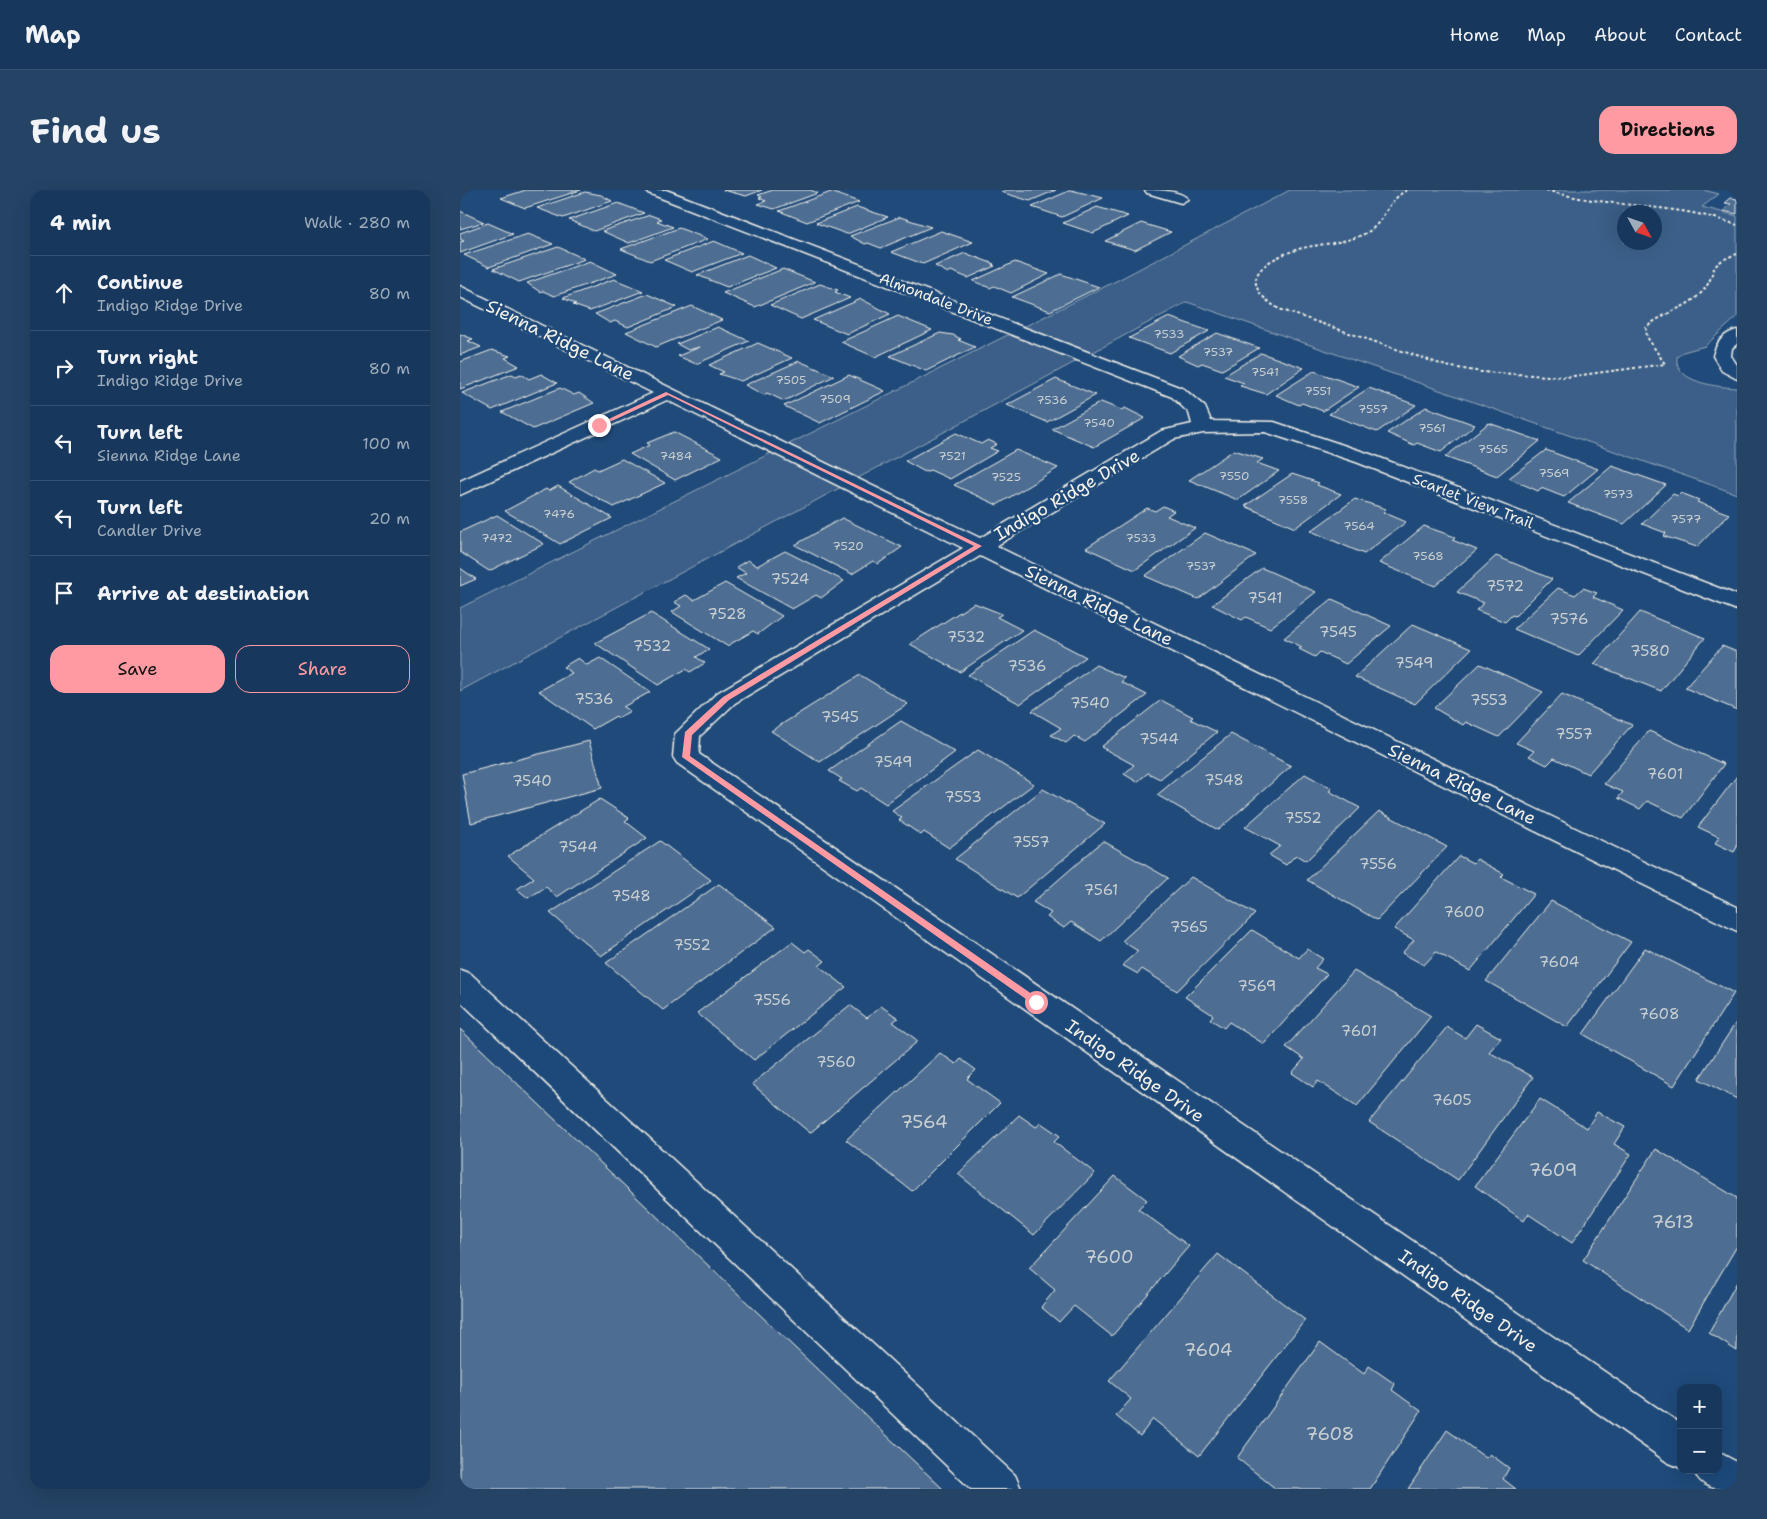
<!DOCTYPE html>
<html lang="en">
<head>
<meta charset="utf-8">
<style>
  :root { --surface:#17385c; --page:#244365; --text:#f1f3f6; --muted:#9eacbb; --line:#365272; --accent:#ff9aa2 }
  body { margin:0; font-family:"Shantell Sans",sans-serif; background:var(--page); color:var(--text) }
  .controls { position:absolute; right:15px; bottom:15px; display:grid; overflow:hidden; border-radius:10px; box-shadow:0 5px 20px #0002 }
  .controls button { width:45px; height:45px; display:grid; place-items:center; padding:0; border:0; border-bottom:1px solid var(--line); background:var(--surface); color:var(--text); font:25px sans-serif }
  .compass { position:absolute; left:1157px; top:15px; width:45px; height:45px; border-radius:50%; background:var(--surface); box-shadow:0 5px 20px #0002; rotate:130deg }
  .stop { position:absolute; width:15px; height:15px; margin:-11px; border:4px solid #ff9aa2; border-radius:50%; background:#fff }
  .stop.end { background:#ff9aa2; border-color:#fff; box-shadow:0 1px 5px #0008 }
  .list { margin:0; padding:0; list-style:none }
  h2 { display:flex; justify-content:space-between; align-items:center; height:65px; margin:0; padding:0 20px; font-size:21px }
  h2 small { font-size:16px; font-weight:400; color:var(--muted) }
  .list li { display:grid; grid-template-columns:32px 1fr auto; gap:15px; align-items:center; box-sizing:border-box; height:75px; padding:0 20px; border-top:1px solid var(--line) }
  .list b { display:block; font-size:19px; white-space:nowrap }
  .list p { margin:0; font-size:16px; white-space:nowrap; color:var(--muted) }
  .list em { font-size:16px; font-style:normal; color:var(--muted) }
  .actions { display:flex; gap:10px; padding:15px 20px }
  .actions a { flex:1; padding:11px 0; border:1px solid var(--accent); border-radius:15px; text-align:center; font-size:18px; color:var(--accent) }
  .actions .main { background:var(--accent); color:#111 }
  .icon { flex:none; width:28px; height:28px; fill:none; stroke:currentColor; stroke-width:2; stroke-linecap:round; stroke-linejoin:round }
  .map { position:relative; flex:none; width:1277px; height:1299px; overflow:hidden; border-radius:15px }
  header { display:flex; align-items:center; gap:30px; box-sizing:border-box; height:70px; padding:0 25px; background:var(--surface); border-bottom:1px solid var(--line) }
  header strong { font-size:24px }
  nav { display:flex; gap:28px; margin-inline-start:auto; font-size:18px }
  .intro { display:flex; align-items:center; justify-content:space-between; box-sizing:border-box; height:120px; padding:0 30px }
  h1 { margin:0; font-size:35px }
  .button { padding:12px 22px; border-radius:15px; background:var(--accent); color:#111; font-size:18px; font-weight:700 }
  main { display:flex; gap:30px; padding:0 30px }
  aside { flex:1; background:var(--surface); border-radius:15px; box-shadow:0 5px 20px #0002 }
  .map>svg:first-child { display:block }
  .green { fill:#3a5f88; stroke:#97a8b8; fill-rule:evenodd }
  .building { fill:#4d6e92; stroke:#f4f1e8 }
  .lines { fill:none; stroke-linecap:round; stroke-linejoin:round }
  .minor-casing { stroke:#f4f1e8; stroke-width:3 }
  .path { stroke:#f4f1e8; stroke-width:2; stroke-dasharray:3 2.5; stroke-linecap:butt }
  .minor { fill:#1f4a7a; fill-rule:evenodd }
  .route { fill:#ff9aa2 }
  .labels { text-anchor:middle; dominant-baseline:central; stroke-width:5; stroke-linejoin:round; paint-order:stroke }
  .far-number-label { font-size:12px; fill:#cad0d2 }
  .far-street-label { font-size:15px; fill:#f4f1e8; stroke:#1f4a7a }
  .number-label { font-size:15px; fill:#cad0d2 }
  .street-label { font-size:18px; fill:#f4f1e8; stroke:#1f4a7a }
  .near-number-label { font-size:18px; fill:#cad0d2 }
</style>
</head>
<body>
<header>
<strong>Map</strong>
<nav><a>Home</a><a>Map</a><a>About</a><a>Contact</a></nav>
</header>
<div class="intro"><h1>Find us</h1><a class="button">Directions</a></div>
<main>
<aside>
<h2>4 min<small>Walk · 280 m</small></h2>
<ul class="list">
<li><svg class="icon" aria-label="ahead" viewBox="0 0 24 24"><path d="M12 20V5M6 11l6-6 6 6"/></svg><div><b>Continue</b><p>Indigo Ridge Drive</p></div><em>80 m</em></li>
<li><svg class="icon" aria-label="right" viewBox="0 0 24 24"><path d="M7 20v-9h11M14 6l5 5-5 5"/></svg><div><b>Turn right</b><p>Indigo Ridge Drive</p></div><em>80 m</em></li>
<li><svg class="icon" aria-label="left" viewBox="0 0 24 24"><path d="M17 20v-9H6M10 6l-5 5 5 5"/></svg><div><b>Turn left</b><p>Sienna Ridge Lane</p></div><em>100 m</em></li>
<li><svg class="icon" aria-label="left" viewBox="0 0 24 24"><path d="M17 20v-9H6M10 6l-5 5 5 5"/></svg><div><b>Turn left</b><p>Candler Drive</p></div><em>20 m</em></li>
<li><svg class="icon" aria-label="arrive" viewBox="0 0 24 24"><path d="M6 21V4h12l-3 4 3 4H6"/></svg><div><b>Arrive at destination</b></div></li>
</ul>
<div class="actions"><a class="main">Save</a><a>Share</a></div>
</aside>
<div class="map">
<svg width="1277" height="1299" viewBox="0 0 1277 1299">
  <rect width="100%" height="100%" fill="#1f4a7a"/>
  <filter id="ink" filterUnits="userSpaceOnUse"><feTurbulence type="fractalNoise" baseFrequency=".02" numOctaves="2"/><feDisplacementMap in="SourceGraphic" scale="10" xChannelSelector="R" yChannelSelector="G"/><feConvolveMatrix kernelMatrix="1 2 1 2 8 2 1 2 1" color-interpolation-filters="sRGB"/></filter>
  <g filter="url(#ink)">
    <!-- green -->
    <path class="green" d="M830 0H1243L1259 4 1242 17 1277 26V127L1245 156 1223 162 1217 167C1214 193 1259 197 1277 198V304L727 112 0 501V418L660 89ZM1164 22H1194V52H1164Z"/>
    <!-- building -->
    <g class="building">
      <path d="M66 0H121L65 18 41 8Z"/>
      <path d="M263 0H302L286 6Z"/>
      <path d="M313 0H350L358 3 314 19 298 14 306 11 299 8 302 7 298 5Z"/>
      <path d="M546 0H596L570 11 541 2Z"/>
      <path d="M611 0 643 8 602 27 572 17Z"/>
      <path d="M125 2 141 5 152 11 103 28 77 18Z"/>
      <path d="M371 2 399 12 347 32 319 21Z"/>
      <path d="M1271 8 1277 9V24L1263 21 1271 14 1265 13Z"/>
      <path d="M158 13 184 23 134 41 109 30Z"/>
      <path d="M397 17 428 27 387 44 356 33Z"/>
      <path d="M637 17 668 26 633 43 603 33Z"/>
      <path d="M0 21 24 32 0 39Z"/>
      <path d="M190 25 201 29 197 31 213 37 169 53 142 41Z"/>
      <path d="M440 27 471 37 421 58 408 53 405 54 390 46Z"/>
      <path d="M28 33 53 44 0 63V52L4 51 0 49V43Z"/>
      <path d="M681 33 711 42 675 60 645 51Z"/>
      <path d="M219 38 248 49 190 71 161 59Z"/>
      <path d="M481 41 513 52 463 74 431 62Z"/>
      <path d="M68 44 93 54 29 77 4 65Z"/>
      <path d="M254 51 282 63 232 82 204 70Z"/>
      <path d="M98 57 125 69 59 92 33 79Z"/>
      <path d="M505 63 534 74 532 75 535 76 508 88 491 81 488 83 475 76Z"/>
      <path d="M288 65 316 78 267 97 237 85Z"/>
      <path d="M130 71 157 84 94 106 83 101 80 102 67 93Z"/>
      <path d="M555 72 589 84 551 103 534 96 530 98 513 91Z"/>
      <path d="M323 79 355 92 295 117 263 103Z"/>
      <path d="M601 84 639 97 590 121 552 107Z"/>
      <path d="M154 89 183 101 130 121 113 115 116 114 103 108Z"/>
      <path d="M360 94 378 100 375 102 390 108 341 129 310 115Z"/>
      <path d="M187 104 217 117 168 137 155 131 150 133 135 124Z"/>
      <path d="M401 109 430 124 387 144 353 130Z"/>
      <path d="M232 116 262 130 196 157 166 142Z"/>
      <path d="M438 126 472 140 415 167 381 152Z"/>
      <path d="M709 127 749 141 710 163 669 148Z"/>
      <path d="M258 137 289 151 236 174 218 166 240 157 228 160 217 154Z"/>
      <path d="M480 143 493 145 501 149 498 150 515 157 466 181 430 166Z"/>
      <path d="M757 143 799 158 762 180 742 173 738 175 718 166Z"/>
      <path d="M0 144 13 149 8 151 21 157 0 165Z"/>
      <path d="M298 153 332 168 281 191 259 184 264 182 249 175Z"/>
      <path d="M32 160 50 166 45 168 59 176 0 199V172Z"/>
      <path d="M801 163 844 178 806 204 780 196 784 193 764 186Z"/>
      <path d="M339 171 374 186 324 211 307 203 304 205 285 195Z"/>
      <path d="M854 181 899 197 863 221 842 213 839 215 816 205Z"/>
      <path d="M52 184 56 186 61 184 69 189 81 184 97 193 32 220 2 203Z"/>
      <path d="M389 185 425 201 360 233 324 216Z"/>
      <path d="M596 189 636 205 587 232 547 215Z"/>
      <path d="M100 198 114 205 119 203 134 213 73 239 42 222Z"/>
      <path d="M909 198 956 215 917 242 869 224Z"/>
      <path d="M641 212 661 220 665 218 685 228 634 257 592 239Z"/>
      <path d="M966 217 1015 235 981 262 957 253 954 255 927 243Z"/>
      <path d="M1029 233 1080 251 1037 286 985 267Z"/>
      <path d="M214 242 262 267 215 290 170 264 190 255 187 253Z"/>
      <path d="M496 243 521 254 528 250 537 254 530 258 538 261 490 289 470 280 465 282 445 271Z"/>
      <path d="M556 260 598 278 537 315 494 295Z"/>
      <path d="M774 260 803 269 797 273 819 281 778 310 729 290Z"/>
      <path d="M1086 260 1138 279 1104 307 1081 298 1078 301 1049 288Z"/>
      <path d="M162 269 205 293 154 317 109 292 134 278 138 280Z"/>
      <path d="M1152 276 1206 295 1164 334 1108 313Z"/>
      <path d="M832 284 859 293 857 295 881 304 835 338 785 316Z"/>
      <path d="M98 296 152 328 100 354 45 321 86 299 89 301Z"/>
      <path d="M1221 303 1239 310 1237 312 1269 324 1237 357 1203 346 1206 343 1182 334 1213 304 1218 306Z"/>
      <path d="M895 309 926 319 923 322 946 332 904 364 851 341Z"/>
      <path d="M703 316 714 321 707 326 735 338 675 380 626 358 687 318 695 321Z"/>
      <path d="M37 325 84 354 29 381 0 362V342Z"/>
      <path d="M382 328 442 357 418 374 413 371 392 384 335 355Z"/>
      <path d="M964 336 995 347 992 350 1017 360 975 396 919 373Z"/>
      <path d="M745 343 796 365 738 409 685 386Z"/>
      <path d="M325 361 384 391 361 408 356 405 332 419 276 388 286 383 276 377 288 370 297 376Z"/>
      <path d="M1036 366 1092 389 1055 426 1052 425 1045 432 1016 420 1024 413 997 402Z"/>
      <path d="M0 378 16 389 0 396Z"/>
      <path d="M802 378 856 402 810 438 786 427 782 430 752 415Z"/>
      <path d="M265 393 322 426 298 444 293 441 267 456 212 422 221 416 214 412 226 405 234 410Z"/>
      <path d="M1098 398 1115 405 1123 398 1137 403 1133 407 1163 420 1118 466 1054 439Z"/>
      <path d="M872 409 931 436 886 474 860 462 855 467 839 459 842 457 824 448Z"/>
      <path d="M514 413 542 424 537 427 562 440 500 482 450 454Z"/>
      <path d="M1180 422 1245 448 1201 501 1134 474Z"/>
      <path d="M191 423 249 459 236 467 245 473 230 482 226 479 198 495 135 453Z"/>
      <path d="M953 434 1011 459 955 514 895 487Z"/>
      <path d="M574 440 626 467 560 514 508 485Z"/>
      <path d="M1262 456 1277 462V520L1225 498Z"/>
      <path d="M118 468 127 475 140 468 190 502 163 517 170 521 158 528 156 526 133 539 79 501 112 483 103 477Z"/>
      <path d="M1020 474 1083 502 1039 547 1006 532 1003 535 974 518Z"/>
      <path d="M636 475 665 488 661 492 687 505 625 552 614 546 606 553 591 545 601 538 572 521Z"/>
      <path d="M400 485 448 514 360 572 311 541Z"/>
      <path d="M1102 504 1172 535 1128 584 1094 568 1087 575 1069 566 1074 561 1056 553Z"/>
      <path d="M701 510 733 527 730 529 757 542 700 589 688 583 677 592 664 584 674 575 641 557Z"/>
      <path d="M441 531 495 562 426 614 401 598 397 601 379 591 382 589 369 581Z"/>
      <path d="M1189 541 1264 574 1223 628 1187 611 1180 619 1158 608 1163 602 1144 594Z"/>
      <path d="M771 544 831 576 758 640 697 605Z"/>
      <path d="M129 551 142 598 11 633 2 584Z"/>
      <path d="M518 560 574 594 489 658 464 642 461 645 439 630 442 628 432 621Z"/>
      <path d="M845 584 872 599 869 601 900 618 846 671 836 665 826 675 809 665 820 656 785 637Z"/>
      <path d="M1277 586V657L1274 662 1255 653 1259 647 1238 637Z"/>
      <path d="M583 599 645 634 557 708 495 669Z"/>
      <path d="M140 609 169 628 165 631 187 648 97 707 86 697 68 708 57 699 74 688 48 666Z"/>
      <path d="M919 621 987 657 917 730 847 690Z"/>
      <path d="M200 651 251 690 141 766 90 723Z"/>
      <path d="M643 651 708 688 641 751 611 732 604 738 587 727 591 723 573 712Z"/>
      <path d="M999 666 1013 673 1017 669 1044 684 1041 687 1074 704 1010 781 976 762 964 775 942 763 954 750 934 739Z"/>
      <path d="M731 687 795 724 717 801 682 779 678 784 662 775 678 761 662 751Z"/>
      <path d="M259 694 316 737 203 820 146 773Z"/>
      <path d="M1091 711 1171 752 1107 837 1026 791Z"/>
      <path d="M792 740 839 768 847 759 863 769 855 778 867 784 804 854 769 832 764 838 750 829 753 825 725 807Z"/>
      <path d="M332 752 345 762 349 759 365 771 359 776 386 797 294 870 237 823Z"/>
      <path d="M1185 758 1274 803 1214 896 1123 844Z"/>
      <path d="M894 781 971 826 897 916 858 891 853 897 832 883 844 869 826 857Z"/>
      <path d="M390 815 407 828 421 816 438 828 433 832 458 851 350 943 292 894Z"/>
      <path d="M1277 831V909L1239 889Z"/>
      <path d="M1016 834 1041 848 1029 862 1073 887 998 990 909 932 987 837 1005 848Z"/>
      <path d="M0 839 483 1299H0Z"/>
      <path d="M480 863 496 874 501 869 516 880 507 889 540 913 452 1001 386 950Z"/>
      <path d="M1080 909 1127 938 1137 922 1165 937 1154 954 1171 964 1112 1053 1068 1024 1064 1031 1015 996Z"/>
      <path d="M559 925 576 937 581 933 600 946 594 952 635 983 574 1045 498 984Z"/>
      <path d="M1196 959 1277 1008V1056L1228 1139 1123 1070Z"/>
      <path d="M655 986 687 1010 678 1019 729 1056 652 1146 614 1116 599 1132 581 1117 595 1100 569 1078Z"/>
      <path d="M758 1064 845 1130 739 1266 693 1229 680 1246 656 1226 671 1209 649 1191Z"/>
      <path d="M1277 1092V1161L1249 1143Z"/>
      <path d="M860 1152 904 1184 909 1176 935 1194 932 1200 961 1221 910 1299H816L777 1268Z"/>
      <path d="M987 1240 1026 1268 1030 1264 1049 1278 1043 1289 1056 1299H948Z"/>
    </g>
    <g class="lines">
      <!-- minor casing -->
      <g class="minor-casing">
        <g id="minor">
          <path d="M186 0H206L724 199 745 217 751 231 814 232 910 264 1277 405V420L896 272 805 242 743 243 714 249 536 356 1277 717V741L520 366 275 513 240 546 239 564 1221 1234V1278L1207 1272 217 573 213 567 215 544 257 503 503 358 207 210 0 305V291L193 203 0 107V96L520 348 701 241 732 234 729 223 712 207 188 3Z"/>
          <path d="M685 0C698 0 719 0 728 9L721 13 687 3Z"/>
          <path d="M1277 140V154L1272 158 1271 166 1277 175V189L1262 181 1253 166C1256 153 1264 143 1277 140Z"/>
          <path d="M0 780 11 784 555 1285 561 1299H511L0 811Z"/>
          <path d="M1258 1262 1277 1272V1299C1253 1299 1243 1299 1233 1280H1258Z"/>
        </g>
      </g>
      <!-- path -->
      <g class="path">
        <path d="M947 0C925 12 925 33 906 43 885 54 861 53 839 59 802 70 774 92 819 119L986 176 1021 182 1106 187 1205 174 1187 147 1186 138C1202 122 1227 119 1242 102 1259 83 1244 75 1277 64"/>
        <path d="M1086 0C1149 19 1215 12 1277 35"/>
      </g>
      <!-- minor -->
      <use href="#minor" class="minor"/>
    </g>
  </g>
  <!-- route -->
  <path class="route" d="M206 202 522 356 269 510 232 545 230 566 579 809V814H573L222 567 225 542 263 507 514 356 208 205 141 236 136 235Z"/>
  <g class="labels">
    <!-- far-number labels -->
    <g class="far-number-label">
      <text x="709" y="144">7533</text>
      <text x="758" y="162">7537</text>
      <text x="805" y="182">7541</text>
      <text x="331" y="190">7505</text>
      <text x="858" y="201">7551</text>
      <text x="375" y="209">7509</text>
      <text x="592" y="210">7536</text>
      <text x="913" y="219">7557</text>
      <text x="639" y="233">7540</text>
      <text x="972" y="238">7561</text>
      <text x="1033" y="259">7565</text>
      <text x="216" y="266">7484</text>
      <text x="492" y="266">7521</text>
      <text x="1094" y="283">7569</text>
      <text x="774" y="286">7550</text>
      <text x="546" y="287">7525</text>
      <text x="1158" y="304">7573</text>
      <text x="833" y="310">7558</text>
      <text x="99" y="324">7476</text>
      <text x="1226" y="329">7577</text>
      <text x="899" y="336">7564</text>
      <text x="37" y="348">7472</text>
      <text x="681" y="348">7533</text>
      <text x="388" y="356">7520</text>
      <text x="968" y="366">7568</text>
      <text x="741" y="376">7537</text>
    </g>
    <!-- far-street labels -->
    <g class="far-street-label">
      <text transform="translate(476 109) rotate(21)">Almondale Drive</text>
      <text transform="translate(1013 311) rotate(21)">Scarlet View Trail</text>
    </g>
    <!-- number labels -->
    <g class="number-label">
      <text x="330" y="389">7524</text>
      <text x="1045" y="396">7572</text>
      <text x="805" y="408">7541</text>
      <text x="267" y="424">7528</text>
      <text x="1109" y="429">7576</text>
      <text x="878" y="442">7545</text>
      <text x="506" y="447">7532</text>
      <text x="192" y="456">7532</text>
      <text x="1190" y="461">7580</text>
      <text x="954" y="473">7549</text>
      <text x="567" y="476">7536</text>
      <text x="134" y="509">7536</text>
      <text x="1029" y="510">7553</text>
      <text x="630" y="513">7540</text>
      <text x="380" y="527">7545</text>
      <text x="1114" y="544">7557</text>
      <text x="699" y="549">7544</text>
      <text x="433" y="572">7549</text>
      <text x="1205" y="584">7601</text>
      <text x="764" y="590">7548</text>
      <text x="72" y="591">7540</text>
      <text x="503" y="607">7553</text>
      <text x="843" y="628">7552</text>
      <text x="571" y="652">7557</text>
      <text x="118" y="657">7544</text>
      <text x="918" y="674">7556</text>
      <text x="641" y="700">7561</text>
      <text x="171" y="706">7548</text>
      <text x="1004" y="722">7600</text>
      <text x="729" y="737">7565</text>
      <text x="232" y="755">7552</text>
      <text x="1099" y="772">7604</text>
      <text x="797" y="796">7569</text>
      <text x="312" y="810">7556</text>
      <text x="1199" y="824">7608</text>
      <text x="899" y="841">7601</text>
      <text x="376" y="872">7560</text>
      <text x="992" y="910">7605</text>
    </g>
    <!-- street labels -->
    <g class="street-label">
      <text transform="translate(100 150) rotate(26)">Sienna Ridge Lane</text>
      <text transform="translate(607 305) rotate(-30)">Indigo Ridge Drive</text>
      <text transform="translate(639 415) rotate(26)">Sienna Ridge Lane</text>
      <text transform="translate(1002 594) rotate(26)">Sienna Ridge Lane</text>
      <text transform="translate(675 881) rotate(35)">Indigo Ridge Drive</text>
      <text transform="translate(1008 1111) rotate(35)">Indigo Ridge Drive</text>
    </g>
    <!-- near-number labels -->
    <g class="near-number-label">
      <text x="464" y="932">7564</text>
      <text x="1093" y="980">7609</text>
      <text x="1213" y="1032">7613</text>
      <text x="649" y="1067">7600</text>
      <text x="748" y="1160">7604</text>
      <text x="870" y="1244">7608</text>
    </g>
  </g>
</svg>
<div class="controls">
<button>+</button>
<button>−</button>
</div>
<svg class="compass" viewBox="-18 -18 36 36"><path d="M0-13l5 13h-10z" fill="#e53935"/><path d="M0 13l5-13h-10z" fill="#9eacbb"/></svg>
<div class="stop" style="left:576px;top:812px"></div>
<div class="stop end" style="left:139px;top:235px"></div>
</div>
</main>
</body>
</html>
